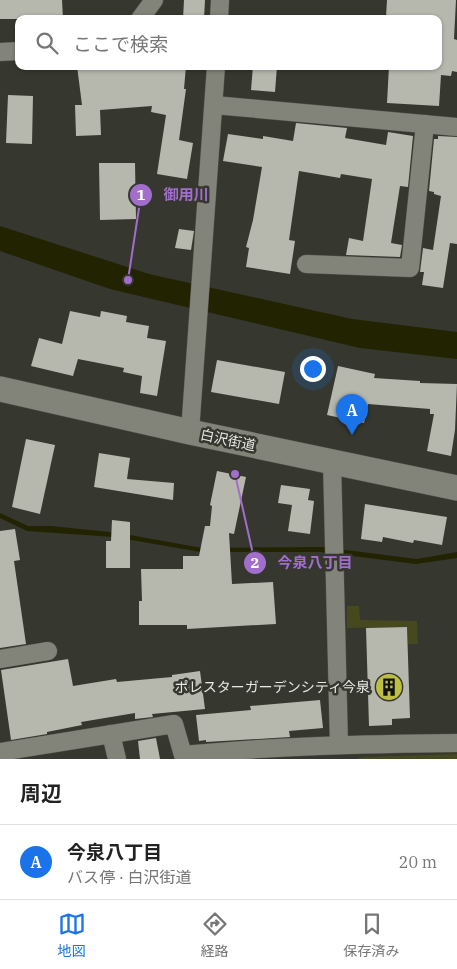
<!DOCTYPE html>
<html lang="ja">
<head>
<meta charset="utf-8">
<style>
  :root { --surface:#fff; --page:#f2f2f2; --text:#222; --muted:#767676; --line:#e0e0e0; --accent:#1a73e8 }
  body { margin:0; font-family:"IBM Plex Serif","Noto Sans JP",serif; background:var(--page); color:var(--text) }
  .you { position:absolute; left:312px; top:368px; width:18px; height:18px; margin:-12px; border:4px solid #fff; border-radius:50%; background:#1a73e8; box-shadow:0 0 0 8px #1a73e833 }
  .badge { display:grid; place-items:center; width:32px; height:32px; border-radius:50%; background:var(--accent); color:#fff; font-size:16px; font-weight:700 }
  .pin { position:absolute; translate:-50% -41px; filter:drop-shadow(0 1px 2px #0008) }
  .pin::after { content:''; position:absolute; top:26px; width:18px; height:15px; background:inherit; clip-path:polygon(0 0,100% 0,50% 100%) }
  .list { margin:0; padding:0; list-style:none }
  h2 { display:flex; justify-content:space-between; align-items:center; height:65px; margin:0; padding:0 20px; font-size:21px }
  h2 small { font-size:16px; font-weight:400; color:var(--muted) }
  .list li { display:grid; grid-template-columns:32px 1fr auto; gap:15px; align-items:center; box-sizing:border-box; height:75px; padding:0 20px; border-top:1px solid var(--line) }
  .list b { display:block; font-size:19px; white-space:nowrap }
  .list p { margin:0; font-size:16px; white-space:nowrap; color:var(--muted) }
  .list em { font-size:16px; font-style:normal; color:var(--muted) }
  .icon { flex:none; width:28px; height:28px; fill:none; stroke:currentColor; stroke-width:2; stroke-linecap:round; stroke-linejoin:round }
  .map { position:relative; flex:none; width:457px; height:759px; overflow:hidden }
  .search { position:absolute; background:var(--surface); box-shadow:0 1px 4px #0004; left:15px; right:15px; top:15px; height:55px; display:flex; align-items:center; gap:12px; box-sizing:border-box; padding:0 18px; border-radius:10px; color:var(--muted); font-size:19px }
  .sheet { height:140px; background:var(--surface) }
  nav { display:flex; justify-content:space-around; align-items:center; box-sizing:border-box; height:70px; border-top:1px solid var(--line); background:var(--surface); font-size:14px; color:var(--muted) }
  nav a { display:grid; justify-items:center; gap:2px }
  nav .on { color:var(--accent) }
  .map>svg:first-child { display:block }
  .green { fill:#46481e }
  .water { fill:#222300 }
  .building { fill:#b6b7ad }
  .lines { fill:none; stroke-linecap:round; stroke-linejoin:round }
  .street-casing { stroke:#53534c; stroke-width:19 }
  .secondary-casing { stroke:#53534c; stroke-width:26 }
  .street { stroke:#828379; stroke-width:18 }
  .secondary { stroke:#828379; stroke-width:25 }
  .labels { text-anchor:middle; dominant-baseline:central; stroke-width:5; stroke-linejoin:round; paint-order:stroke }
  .street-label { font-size:14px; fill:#e8e8e3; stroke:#36372f }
  .poi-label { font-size:14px; fill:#e8e8e3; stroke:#36372f; text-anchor:end }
  .leader { fill:none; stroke:#a16ecc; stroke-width:2 }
  .callout-dot { fill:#a16ecc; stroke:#36372f; stroke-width:2 }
  .mark-label { font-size:15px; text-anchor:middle; font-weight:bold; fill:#fff }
  .callout-label { font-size:15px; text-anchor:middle; font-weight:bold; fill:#a16ecc; stroke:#36372f; stroke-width:5; stroke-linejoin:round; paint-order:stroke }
</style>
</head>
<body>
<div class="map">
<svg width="457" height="759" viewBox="0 0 457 759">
  <rect width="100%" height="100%" fill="#36372f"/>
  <!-- green -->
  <g class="green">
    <path d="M347 606H359L360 620 417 621 418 644H408L407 627 347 628Z"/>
    <path d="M457 754V759H358V758L365 757Z"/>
  </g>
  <!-- water -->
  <g class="water">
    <path d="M0 226 149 274 352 319 457 332V359L360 348 110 289 0 251Z"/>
    <path d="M0 513 28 526H51L119 533 202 548 322 547 417 559 457 552V558L416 564 321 552H201L114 537 27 531 0 518Z"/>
  </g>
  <!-- building -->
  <g class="building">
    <path d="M0 0H62L63 19H0Z"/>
    <path d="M184 0H205L204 19H183Z"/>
    <path d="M387 0H456L454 39 457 40V72L452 71 451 76 441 75 439 106 387 103 389 66H438V19L386 17Z"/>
    <path d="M77 66H186L184 89H186L179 140 193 143 187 179 157 174 166 115 151 112 152 106 100 110 101 135 76 136 75 105H82Z"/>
    <path d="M253 66H277L275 92 251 90Z"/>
    <path d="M8 95 33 96 32 144 6 143Z"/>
    <path d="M296 123 347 128 345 138 386 145 388 132 413 136 408 187 400 186 391 243 402 245 400 257 346 255 349 238 363 241 372 179 341 174 340 178 299 171 289 240 295 241 290 274 246 267 249 248 246 247 253 220 262 167 223 161 228 134 263 139V136L293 141Z"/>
    <path d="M438 136 457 137V244L450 243 443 288 422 285 424 272H420L423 248 433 250 441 196 434 194V192L429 191 434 139H438Z"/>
    <path d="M99 163H135L136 219 100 220Z"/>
    <path d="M179 229 194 231 191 250 175 248Z"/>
    <path d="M70 311 100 317 101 311 127 316 126 322 149 326 147 338 166 341 157 396 140 393 142 376 123 372 124 368 78 359 73 376 31 366 39 338 62 344Z"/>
    <path d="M217 360 285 372 279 404 211 392Z"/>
    <path d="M338 366 375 374 374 378 420 381V383L457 384 455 430 451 456 427 451 434 414H430V409L368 404 364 423 327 415Z"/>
    <path d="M26 439 55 445 40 514 12 507Z"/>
    <path d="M99 453 130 458 127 479 174 483 173 500 94 487Z"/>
    <path d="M217 471 246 477 234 534 229 533 232 584 273 582 276 624 187 629V625H139V601H142L141 569H183V556H199L205 526H210L212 506 210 505Z"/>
    <path d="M281 485 310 489 308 500 314 501 310 534 288 531 292 505 278 503Z"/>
    <path d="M365 504 447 517 442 545 414 540 413 543 383 537 382 542 361 539Z"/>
    <path d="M112 520 130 522V568H106V541H111Z"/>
    <path d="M15 529 20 560 14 561 26 644 0 648V531Z"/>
    <path d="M407 627 410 718 392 719V725L369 726 366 628Z"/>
    <path d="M68 659 73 686 116 679 117 682 172 677V675L200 671 205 709 152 714 153 717 135 719V713L81 722 82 725 47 732V734L11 740 1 670Z"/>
    <path d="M320 700 323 728 289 731 290 737 206 742V740L199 741 196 715 251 710 250 706Z"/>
    <path d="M156 738 160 759H140L138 741Z"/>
  </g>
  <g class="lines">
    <!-- street casing -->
    <g class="street-casing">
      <g id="street">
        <path d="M140 19 154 0"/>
        <path d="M219 19 220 0"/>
        <path d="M0 52 19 51"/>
        <path d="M214 105 457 127"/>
        <path d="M306 264 410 268 425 124"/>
        <path d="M190 432 216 66"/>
        <path d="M332 462 339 745"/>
        <path d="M0 659 48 651"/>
        <path d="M111 734 117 759"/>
        <path d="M0 752 174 724 183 755C274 746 365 744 457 743"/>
      </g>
    </g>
    <!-- secondary casing -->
    <g class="secondary-casing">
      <path id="secondary" d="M0 389 190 432 457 488"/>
    </g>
    <!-- street -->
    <use href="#street" class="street"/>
    <!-- secondary -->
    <use href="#secondary" class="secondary"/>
  </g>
  <!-- icons -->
  <defs>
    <g id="building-disc" transform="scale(1.4375)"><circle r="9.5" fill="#bcbf44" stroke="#36372f"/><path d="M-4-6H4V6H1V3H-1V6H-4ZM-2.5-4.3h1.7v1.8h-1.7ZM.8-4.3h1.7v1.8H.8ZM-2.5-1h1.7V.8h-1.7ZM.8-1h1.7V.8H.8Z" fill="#111"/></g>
  </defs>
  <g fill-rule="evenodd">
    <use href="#building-disc" x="389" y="687"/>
  </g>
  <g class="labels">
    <!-- street labels -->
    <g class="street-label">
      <text transform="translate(228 440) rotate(12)">白沢街道</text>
    </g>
    <!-- poi labels -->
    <g class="poi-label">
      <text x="370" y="687">ポレスターガーデンシティ今泉</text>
    </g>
  </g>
  <!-- callouts -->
  <path class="leader" d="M128 280L141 195M235 474L255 563"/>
  <g class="callout-dot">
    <circle cx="128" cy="280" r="5"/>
    <circle cx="235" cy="474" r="5"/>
    <circle cx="141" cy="195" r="12"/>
    <circle cx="255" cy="563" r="12"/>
  </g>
  <g class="mark-label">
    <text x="141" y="200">1</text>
    <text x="255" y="568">2</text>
  </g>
  <g class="callout-label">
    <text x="186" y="200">御用川</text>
    <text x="315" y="568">今泉八丁目</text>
  </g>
</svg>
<div class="you"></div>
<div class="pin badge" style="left:352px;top:435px">A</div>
<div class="search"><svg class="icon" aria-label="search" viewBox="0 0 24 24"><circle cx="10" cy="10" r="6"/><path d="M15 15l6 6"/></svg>ここで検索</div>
</div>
<section class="sheet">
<h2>周辺<small></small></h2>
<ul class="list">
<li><span class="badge">A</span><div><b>今泉八丁目</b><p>バス停 · 白沢街道</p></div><em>20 m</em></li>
</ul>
</section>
<nav>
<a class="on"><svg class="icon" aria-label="map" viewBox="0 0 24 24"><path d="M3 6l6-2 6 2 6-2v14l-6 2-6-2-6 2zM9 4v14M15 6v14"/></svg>地図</a>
<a><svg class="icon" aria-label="directions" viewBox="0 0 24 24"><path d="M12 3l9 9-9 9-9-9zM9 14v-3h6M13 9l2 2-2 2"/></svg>経路</a>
<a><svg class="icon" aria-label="saved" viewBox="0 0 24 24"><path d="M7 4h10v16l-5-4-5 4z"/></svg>保存済み</a>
</nav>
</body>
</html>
